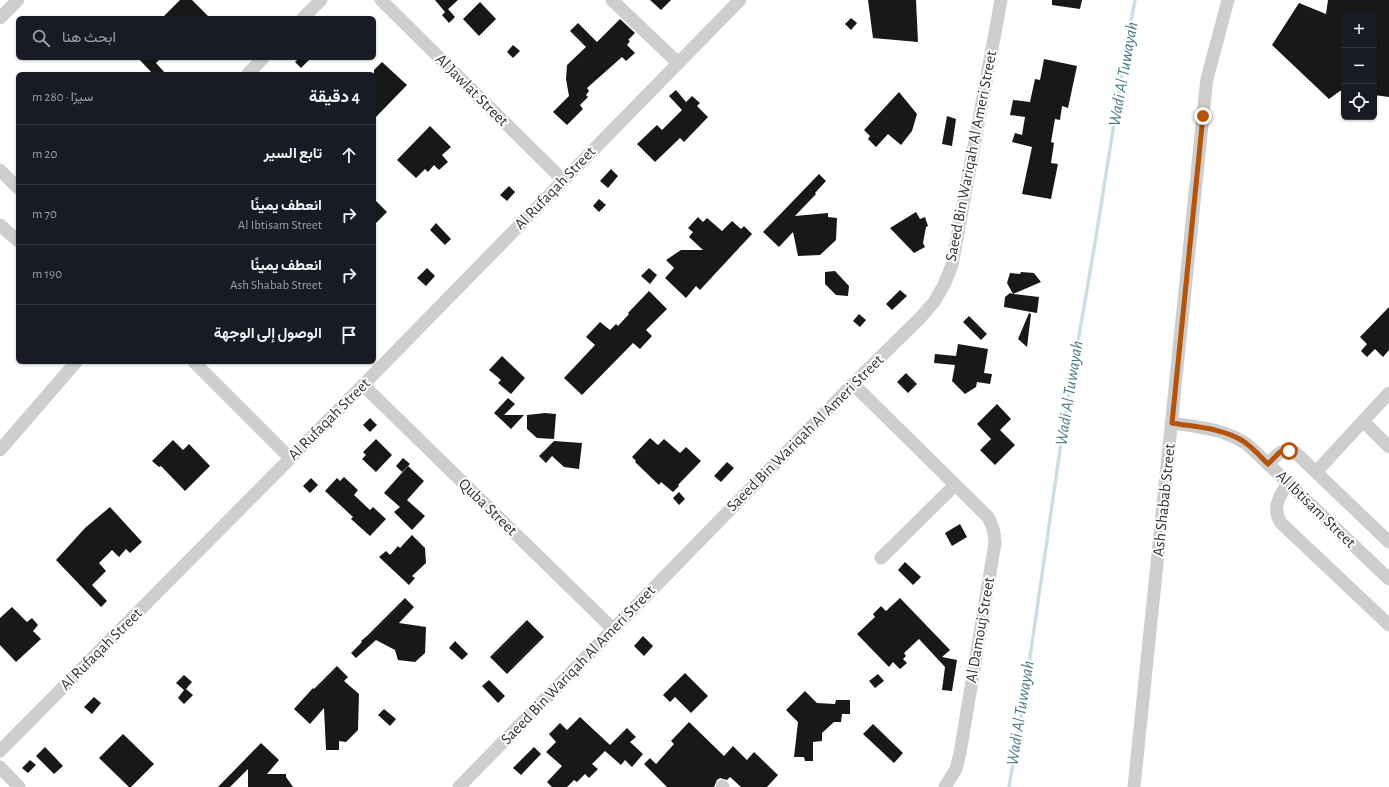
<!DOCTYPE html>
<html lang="ar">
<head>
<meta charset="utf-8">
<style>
  :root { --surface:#171b24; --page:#20242c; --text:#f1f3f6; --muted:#9ea1a6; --line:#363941 }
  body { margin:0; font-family:"Alegreya Sans",Vazirmatn,sans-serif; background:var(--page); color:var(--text); direction:rtl }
  .controls { position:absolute; right:12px; top:12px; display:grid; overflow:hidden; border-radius:6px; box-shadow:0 1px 3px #0004 }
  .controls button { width:36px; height:36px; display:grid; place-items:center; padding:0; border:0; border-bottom:1px solid var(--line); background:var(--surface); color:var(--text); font:20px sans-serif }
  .stop { position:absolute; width:12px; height:12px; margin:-9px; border:3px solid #b45309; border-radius:50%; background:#fff }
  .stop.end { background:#b45309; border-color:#fff; box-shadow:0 1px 4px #0008 }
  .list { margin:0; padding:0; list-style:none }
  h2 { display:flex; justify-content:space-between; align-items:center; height:52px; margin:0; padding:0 16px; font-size:17px }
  h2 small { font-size:13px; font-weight:400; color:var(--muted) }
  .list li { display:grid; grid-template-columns:26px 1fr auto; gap:12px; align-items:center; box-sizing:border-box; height:60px; padding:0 16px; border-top:1px solid var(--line) }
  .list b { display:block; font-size:15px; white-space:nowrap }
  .list p { margin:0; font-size:13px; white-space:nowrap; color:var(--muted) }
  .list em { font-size:13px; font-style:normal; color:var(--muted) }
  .icon { flex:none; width:22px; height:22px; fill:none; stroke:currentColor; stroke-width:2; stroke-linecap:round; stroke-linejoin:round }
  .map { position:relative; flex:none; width:1389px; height:787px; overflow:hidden; direction:ltr }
  .search { position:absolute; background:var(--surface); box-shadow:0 1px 3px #0004; left:16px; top:16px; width:360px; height:44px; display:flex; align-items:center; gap:10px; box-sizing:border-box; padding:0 14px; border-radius:6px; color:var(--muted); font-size:15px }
  .panel { position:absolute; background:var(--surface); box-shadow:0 1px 3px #0004; left:16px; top:72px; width:360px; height:292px; border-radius:6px; direction:rtl }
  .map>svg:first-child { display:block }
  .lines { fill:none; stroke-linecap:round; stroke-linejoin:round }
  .stream { stroke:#cbdfe5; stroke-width:3.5 }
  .building { fill:#181818 }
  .minor { stroke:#cecece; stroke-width:13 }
  .route { stroke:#b45309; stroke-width:5 }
  .labels { text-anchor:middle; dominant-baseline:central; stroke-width:4; stroke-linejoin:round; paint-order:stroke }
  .street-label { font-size:16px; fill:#313131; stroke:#fff }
  .water-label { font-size:17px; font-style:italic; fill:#48798a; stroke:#fff }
</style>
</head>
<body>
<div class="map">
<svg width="1389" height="787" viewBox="0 0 1389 787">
  <rect width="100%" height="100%" fill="#fff"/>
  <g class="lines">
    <!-- stream -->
    <path class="stream" d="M1009 787 1024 699 1063 429 1096 237 1126 48 1135 0"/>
  </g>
  <!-- building -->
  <g class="building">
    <path d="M180 0H192L210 18H162Z"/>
    <path d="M435 0H458L446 11 448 9 455 17 449 23 442 15 445 12Z"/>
    <path d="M650 0H671L661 10Z"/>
    <path d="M868 0H916L918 42 873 38Z"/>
    <path d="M1052 0H1082L1080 9 1052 5Z"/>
    <path d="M1328 0H1389V97L1374 95V15H1344V88L1329 99 1272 45 1299 3 1326 14Z"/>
    <path d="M480 2 496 19 479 36 463 19Z"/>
    <path d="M851 18 857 23 851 30 845 24Z"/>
    <path d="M620 19 635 33 628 40 630 41 627 45 635 53 626 61 622 57 587 88 589 91 586 95 588 97 580 105 583 109 567 125 553 112 569 96 566 79 567 65 586 47 570 31 578 23 597 42Z"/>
    <path d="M513 45 520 51 513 58 507 52Z"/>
    <path d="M138 58H161L156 63 166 74H153Z"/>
    <path d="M299 58H311L301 68 295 62Z"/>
    <path d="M1044 59 1077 66 1068 108 1062 106 1060 120 1055 119 1051 142 1054 143 1051 163 1058 164 1051 199 1022 194 1032 147 1012 142 1015 133 1022 135 1025 117 1010 115 1013 100 1030 102 1035 79 1040 80Z"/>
    <path d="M382 62 407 85 374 119V70Z"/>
    <path d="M676 90 686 102 692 96 700 103 697 106 708 117 684 142 680 138 655 162 637 144 657 125 662 130 682 110 669 96Z"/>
    <path d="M899 92 917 114 912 131 901 145 888 134 876 147 868 139 870 136 864 130Z"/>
    <path d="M947 116 956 119 952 146 942 144Z"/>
    <path d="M430 126 451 147 442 155 448 162 439 170 434 165 428 172 425 169 416 178 397 160Z"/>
    <path d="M611 169 618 176 608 188 600 181Z"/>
    <path d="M819 174 826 181 815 193 816 194 795 216 828 213V217L837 218 836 240 820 255 798 256 793 232 779 247 763 232Z"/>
    <path d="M509 186 515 192 507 201 500 195Z"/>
    <path d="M374 199 387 212 374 225Z"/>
    <path d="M599 199 606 205 599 212 593 206Z"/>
    <path d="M916 212 920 219 925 217 928 226 926 227 923 243 925 247 914 253 890 228Z"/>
    <path d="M698 217 703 222 707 218 722 231 732 221 741 229 744 226 752 234 700 290 696 286 686 298 665 278 674 268 666 260 681 250H703L689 237 693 232 688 228Z"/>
    <path d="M436 223 451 239 445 245 430 230Z"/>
    <path d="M427 268 435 276 426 286 417 278Z"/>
    <path d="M649 268 657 275 650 284 641 276Z"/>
    <path d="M835 271 849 286 848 296 836 295 825 284V272Z"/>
    <path d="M1021 272 1034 273 1041 282 1013 294 1039 297 1037 313 1004 307 1005 297 1010 293 1013 294 1007 283 1010 273 1020 274Z"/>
    <path d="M900 290 907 296 892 310 886 304Z"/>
    <path d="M649 291 667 309 646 330 652 336 640 349 633 343 582 395 564 378 595 345 586 337 600 322 610 330 616 324 618 326 629 314 628 313Z"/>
    <path d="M1389 307V350L1383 357 1375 349 1367 357 1361 351 1367 344 1360 337Z"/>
    <path d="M1029 313 1031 314 1027 347 1018 339Z"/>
    <path d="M859 314 866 320 860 327 853 321Z"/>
    <path d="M969 316 987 334 981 340 963 322Z"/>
    <path d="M958 344 988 349 984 373 992 374 990 384 977 382 976 387 965 394 952 381 955 365 934 363 935 354 956 356Z"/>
    <path d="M502 356 525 378 511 394 498 383 501 380 489 370Z"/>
    <path d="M906 373 917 384 908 393 897 382Z"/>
    <path d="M508 398 515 404 504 415H524L511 429 494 413Z"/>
    <path d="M997 404 1011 419 1000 430 1015 445 995 465 980 450 991 439 977 424Z"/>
    <path d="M545 413 556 414 554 439 537 438 527 429V415Z"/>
    <path d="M370 418 377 425 370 432 363 425Z"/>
    <path d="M650 438 658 445 664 439 680 453 686 447 701 461 678 485 679 486 673 492 661 482 659 485 635 462 636 461 632 457Z"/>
    <path d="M376 439 392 455 376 472 362 459 366 455 363 452Z"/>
    <path d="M173 440 183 450 189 444 210 466 185 491 161 466 159 467 152 461Z"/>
    <path d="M554 441 582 443 579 469 564 467 552 456 546 463 539 456Z"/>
    <path d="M403 458 410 464 402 472 396 466Z"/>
    <path d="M727 462 734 468 721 482 714 476Z"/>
    <path d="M408 466 424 481 407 500 425 516 412 530 394 512 400 507 384 493Z"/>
    <path d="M344 477 358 490 354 495 370 510 373 507 386 519 370 536 351 519 353 517 325 491 337 478 340 481Z"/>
    <path d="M311 478 318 485 310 493 303 486Z"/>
    <path d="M679 492 685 499 679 505 673 498Z"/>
    <path d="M110 507 142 542 130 553 126 549 119 557 112 550 99 563 106 571 92 585 107 601 101 607 56 560 85 528Z"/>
    <path d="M960 524 967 537 952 546 945 533Z"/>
    <path d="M412 535 425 548 426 563 412 576 415 578 409 585 379 557 386 551 390 555 398 546 400 548Z"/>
    <path d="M905 562 921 577 913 585 898 570Z"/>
    <path d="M405 598 414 607 399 623 426 627 425 653 415 662 398 660 395 650 376 640 356 658 351 653 362 642 361 641 367 636Z"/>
    <path d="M900 598 950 650 942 657 957 660 952 691 942 690 945 667 919 639 904 653 906 656 903 659 907 663 900 669 893 662 889 667 857 634 875 617 873 614 881 606 886 611Z"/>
    <path d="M12 607 27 622 32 618 38 625 33 631 41 639 16 662 0 645V618Z"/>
    <path d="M527 620 544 637 507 674 490 657Z"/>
    <path d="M643 636 653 646 644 656 634 646Z"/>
    <path d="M455 641 468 654 462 660 449 648Z"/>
    <path d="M337 666 348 677 344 681 359 694 358 730 346 742 339 741V750H326L324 708 310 724 294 709 313 688 314 689Z"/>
    <path d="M685 673 708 696 691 713 675 697 670 702 663 695Z"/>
    <path d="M878 674 884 681 875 688 869 681Z"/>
    <path d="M184 675 192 682 186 689 193 695 184 704 178 698 184 690 176 683Z"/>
    <path d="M489 680 505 696 498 703 482 686Z"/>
    <path d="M805 691 817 703 835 704 836 700H850V714H842L841 722H834L822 733V741L813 742V761H805L804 757H794L798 722 786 710Z"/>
    <path d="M94 697 101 703 92 714 84 707Z"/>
    <path d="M384 709 396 719 390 726 378 715Z"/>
    <path d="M580 717 610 745 627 728 636 737 630 742 643 754 632 767 625 760 621 765 605 751 592 764 598 769 589 778 585 774 577 782 574 780 567 787H552L547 782 562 766 546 752 556 742 549 734 560 723 567 730Z"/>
    <path d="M689 722 724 756 733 746 747 760 754 752 778 775 767 787H741L730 777 727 780 720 778 717 780 714 787H667L644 764 650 758 656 764 674 744 671 741Z"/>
    <path d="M873 724 903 753 894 763 863 734Z"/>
    <path d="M123 734 154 764 131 787H129L99 758Z"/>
    <path d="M261 743 279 760 267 774H286V777L293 787H248V769L230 787H218Z"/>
    <path d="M45 747 63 766 54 774 36 756Z"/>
    <path d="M534 747 541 754 521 775 513 768Z"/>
    <path d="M30 760 36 765 28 773 22 768Z"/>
  </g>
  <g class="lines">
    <!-- minor -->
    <g class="minor">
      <path d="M381 0 563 180"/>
      <path d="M612 0 678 63"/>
      <path d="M0 18 18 0"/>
      <path d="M303 18 321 0"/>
      <path d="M248 74 263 58"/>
      <path d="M0 170 18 188"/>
      <path d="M0 225 18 241"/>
      <path d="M194 362 290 458"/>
      <path d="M853 384 988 517C993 526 995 533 995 543L960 753 956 769 945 787"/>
      <path d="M363 385 613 629"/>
      <path d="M1363 421 1389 447"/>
      <path d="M1172 423C1199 427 1225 429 1248 445L1389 579"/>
      <path d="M0 450 76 362"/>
      <path d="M1268 464C1277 454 1283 447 1296 453L1389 542"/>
      <path d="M1316 472 1389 393"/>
      <path d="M1288 482C1280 496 1271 508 1281 523L1389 625"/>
      <path d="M881 558 955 485"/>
      <path d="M0 751 363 385 740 0"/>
      <path d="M0 767 19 787"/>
      <path d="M722 786 723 787"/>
      <path d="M459 787 853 384 920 318 934 302 944 285 952 265 1001 0"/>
      <path d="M1134 787 1205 96 1207 79 1228 0"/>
    </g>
  </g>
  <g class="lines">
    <!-- route -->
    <path class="route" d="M1203 116 1172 423C1195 427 1222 428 1243 441 1252 447 1260 456 1268 464L1280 452 1289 451"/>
  </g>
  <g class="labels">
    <!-- street labels -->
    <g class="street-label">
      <text transform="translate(472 90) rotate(45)">Al Jawlat Street</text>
      <text transform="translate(971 156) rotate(-79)">Saeed Bin Wariqah Al Ameri Street</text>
      <text transform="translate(555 188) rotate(-46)">Al Rufaqah Street</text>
      <text transform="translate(329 419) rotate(-45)">Al Rufaqah Street</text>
      <text transform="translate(805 433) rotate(-45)">Saeed Bin Wariqah Al Ameri Street</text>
      <text transform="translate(1164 500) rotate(-84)">Ash Shabab Street</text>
      <text transform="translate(488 507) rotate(44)">Quba Street</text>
      <text transform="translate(1316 509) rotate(44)">Al Ibtisam Street</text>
      <text transform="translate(980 630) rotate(-80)">Al Damouj Street</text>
      <text transform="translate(101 649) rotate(-45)">Al Rufaqah Street</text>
      <text transform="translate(578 665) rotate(-46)">Saeed Bin Wariqah Al Ameri Street</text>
    </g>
    <!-- water labels -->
    <g class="water-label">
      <text transform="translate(1123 74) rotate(-80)">Wadi Al Tuwayah</text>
      <text transform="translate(1069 393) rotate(-81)">Wadi Al Tuwayah</text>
      <text transform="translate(1020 713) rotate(-81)">Wadi Al Tuwayah</text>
    </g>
  </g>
</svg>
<div class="controls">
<button>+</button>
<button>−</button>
<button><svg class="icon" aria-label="locate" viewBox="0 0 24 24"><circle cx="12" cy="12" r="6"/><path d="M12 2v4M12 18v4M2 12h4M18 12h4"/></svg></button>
</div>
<div class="stop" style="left:1289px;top:451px"></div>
<div class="stop end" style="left:1203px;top:116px"></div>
<div class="search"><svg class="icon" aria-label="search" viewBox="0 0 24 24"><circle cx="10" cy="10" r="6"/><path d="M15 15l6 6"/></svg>ابحث هنا</div>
<section class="panel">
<h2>4 دقيقة<small>سيرًا · 280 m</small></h2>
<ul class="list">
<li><svg class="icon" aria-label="ahead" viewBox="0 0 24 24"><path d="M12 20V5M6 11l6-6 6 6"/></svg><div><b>تابع السير</b></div><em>20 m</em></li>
<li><svg class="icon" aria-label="right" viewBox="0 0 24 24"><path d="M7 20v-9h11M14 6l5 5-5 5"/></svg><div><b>انعطف يمينًا</b><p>Al Ibtisam Street</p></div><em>70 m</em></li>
<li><svg class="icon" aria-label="right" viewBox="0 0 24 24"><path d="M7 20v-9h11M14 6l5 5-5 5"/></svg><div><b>انعطف يمينًا</b><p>Ash Shabab Street</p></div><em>190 m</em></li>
<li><svg class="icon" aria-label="arrive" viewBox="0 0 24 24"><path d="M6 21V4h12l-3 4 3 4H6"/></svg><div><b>الوصول إلى الوجهة</b></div></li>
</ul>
</section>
</div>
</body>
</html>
